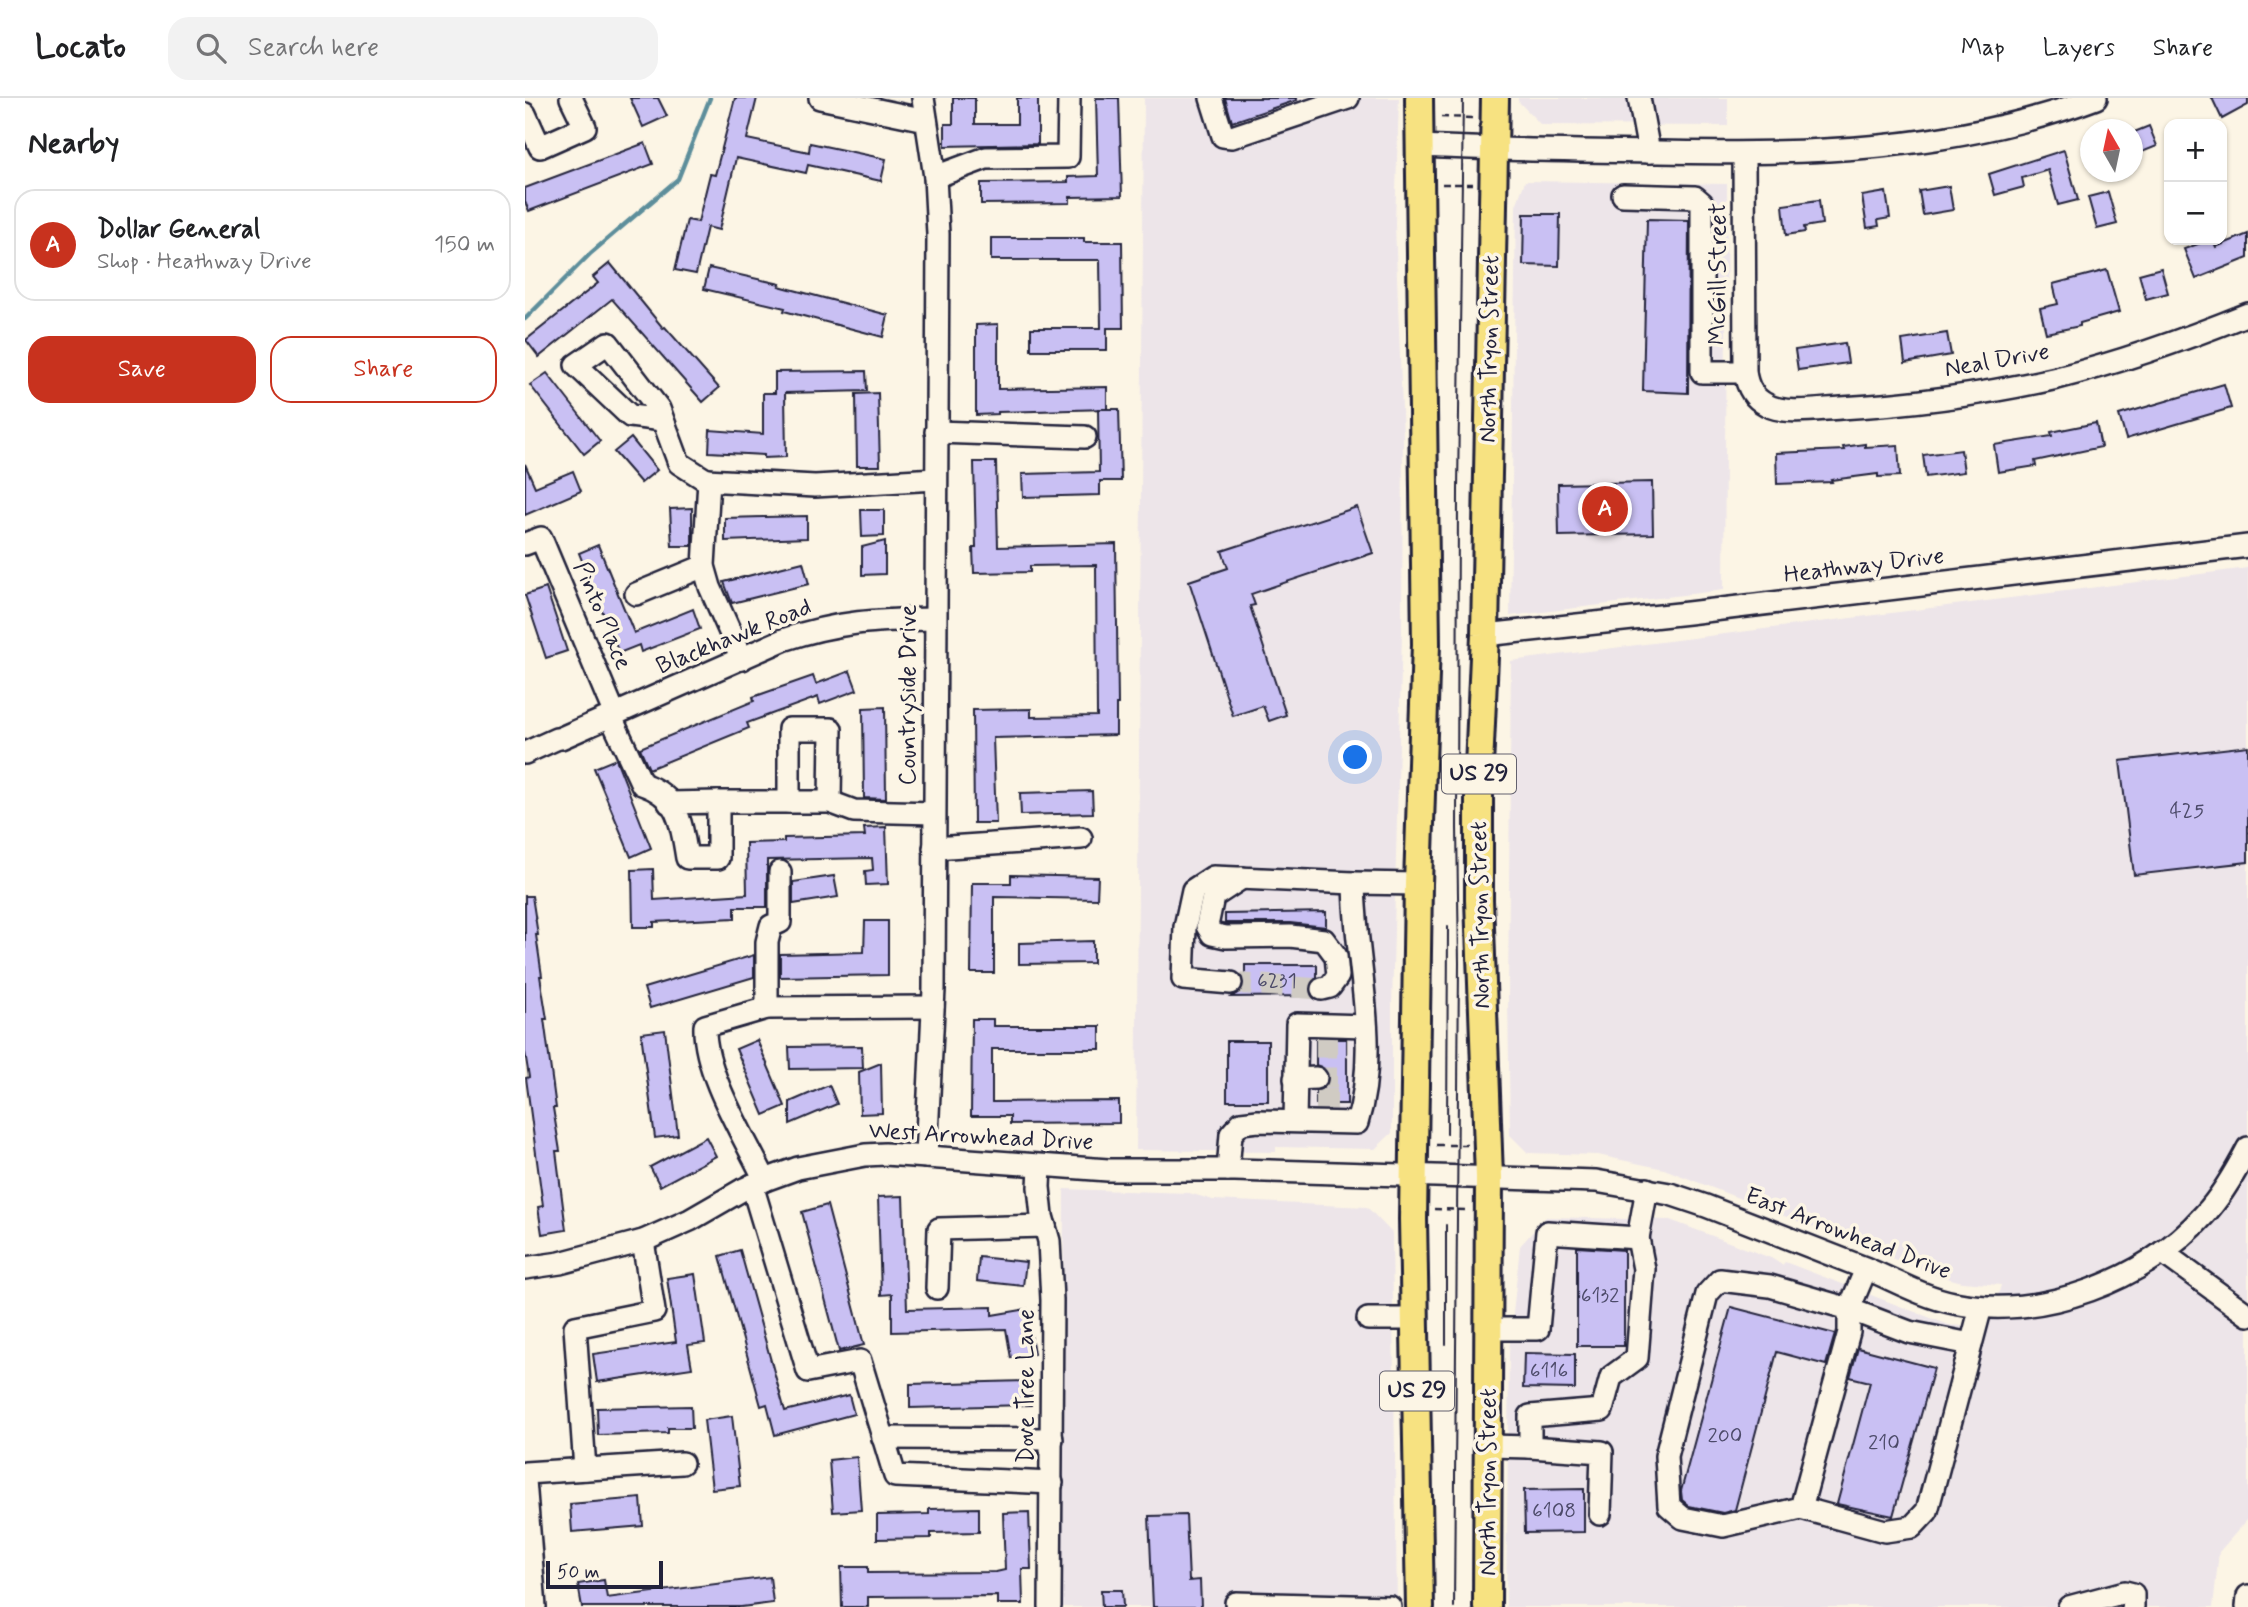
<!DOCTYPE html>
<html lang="en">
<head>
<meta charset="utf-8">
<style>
  :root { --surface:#fff; --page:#f2f2f2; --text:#202124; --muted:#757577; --line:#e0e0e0; --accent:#c8321e }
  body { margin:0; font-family:Mynerve,sans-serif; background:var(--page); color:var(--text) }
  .controls { position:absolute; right:21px; top:21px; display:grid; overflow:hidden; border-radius:14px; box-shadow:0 2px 5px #0004 }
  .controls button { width:63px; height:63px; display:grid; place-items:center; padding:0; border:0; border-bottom:2px solid var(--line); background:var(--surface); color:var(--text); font:35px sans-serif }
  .compass { position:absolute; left:1555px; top:21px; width:63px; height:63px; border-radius:50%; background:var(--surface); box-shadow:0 2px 5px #0004; rotate:351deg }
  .scale { position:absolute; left:21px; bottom:18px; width:117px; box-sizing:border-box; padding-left:7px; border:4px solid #22223b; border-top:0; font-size:19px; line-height:24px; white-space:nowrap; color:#22223b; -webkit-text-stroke:5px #fcf5e5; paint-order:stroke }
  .you { position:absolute; left:831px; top:660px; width:24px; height:24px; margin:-18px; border:5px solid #fff; border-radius:50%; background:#1a73e8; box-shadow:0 0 0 10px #1a73e833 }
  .badge { display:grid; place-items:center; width:46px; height:46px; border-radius:50%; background:var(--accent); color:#fff; font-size:23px; font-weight:700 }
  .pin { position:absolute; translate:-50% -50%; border:4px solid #fff; box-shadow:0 2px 7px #0006 }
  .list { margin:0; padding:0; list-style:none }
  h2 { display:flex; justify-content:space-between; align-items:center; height:91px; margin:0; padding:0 28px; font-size:30px }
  h2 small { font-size:23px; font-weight:400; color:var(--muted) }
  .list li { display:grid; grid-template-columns:46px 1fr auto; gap:21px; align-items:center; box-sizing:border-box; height:112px; margin:0 14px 14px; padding:0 14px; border:2px solid var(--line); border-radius:21px }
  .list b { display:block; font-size:26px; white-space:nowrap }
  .list p { margin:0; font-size:23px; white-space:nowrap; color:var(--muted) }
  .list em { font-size:23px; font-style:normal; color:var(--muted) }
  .actions { display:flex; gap:14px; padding:21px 28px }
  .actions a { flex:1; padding:16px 0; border:2px solid var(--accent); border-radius:21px; text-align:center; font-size:24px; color:var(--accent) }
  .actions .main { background:var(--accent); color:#fff }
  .icon { flex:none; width:38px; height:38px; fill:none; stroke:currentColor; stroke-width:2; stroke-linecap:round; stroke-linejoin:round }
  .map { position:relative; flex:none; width:1723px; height:1509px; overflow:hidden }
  header { display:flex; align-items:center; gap:42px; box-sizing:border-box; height:98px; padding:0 35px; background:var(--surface); border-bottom:2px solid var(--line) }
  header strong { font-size:33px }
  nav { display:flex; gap:38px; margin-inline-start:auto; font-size:24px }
  .search { width:490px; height:63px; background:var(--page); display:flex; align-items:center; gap:18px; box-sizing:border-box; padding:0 24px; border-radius:21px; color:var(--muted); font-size:26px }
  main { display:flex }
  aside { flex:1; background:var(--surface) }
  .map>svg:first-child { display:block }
  .built { fill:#ede5e9 }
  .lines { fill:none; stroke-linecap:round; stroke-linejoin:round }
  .stream { stroke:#5d8e9b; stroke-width:4.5 }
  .building { fill:#c9c0f3; stroke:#22223b; stroke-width:2 }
  .minor-tunnel { stroke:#d0cbc3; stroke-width:21; stroke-dasharray:21 10; stroke-linecap:butt }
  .minor-casing { stroke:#22223b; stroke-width:26 }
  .major-casing { stroke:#22223b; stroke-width:32 }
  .path { stroke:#22223b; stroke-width:2.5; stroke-dasharray:7 5; stroke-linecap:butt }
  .minor { stroke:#fcf5e5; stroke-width:21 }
  .major { stroke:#f7e281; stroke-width:26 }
  .tram { stroke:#22223b; stroke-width:2 }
  .labels { text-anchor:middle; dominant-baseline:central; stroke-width:7; stroke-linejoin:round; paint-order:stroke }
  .number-label { font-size:21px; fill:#4c4a69 }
  .shield { fill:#fcf5e5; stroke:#63616e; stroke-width:2 }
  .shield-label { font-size:23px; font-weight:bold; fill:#22223b }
  .street-label { font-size:24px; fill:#22223b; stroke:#fcf5e5 }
</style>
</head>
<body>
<header>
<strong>Locato</strong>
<div class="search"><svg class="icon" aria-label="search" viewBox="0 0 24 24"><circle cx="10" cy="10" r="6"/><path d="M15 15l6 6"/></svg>Search here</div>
<nav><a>Map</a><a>Layers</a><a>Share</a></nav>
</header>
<main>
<aside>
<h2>Nearby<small></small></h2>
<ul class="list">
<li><span class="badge">A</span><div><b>Dollar General</b><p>Shop · Heathway Drive</p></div><em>150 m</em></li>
</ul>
<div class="actions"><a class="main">Save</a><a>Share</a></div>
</aside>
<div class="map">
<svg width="1723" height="1509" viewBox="0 0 1723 1509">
  <rect width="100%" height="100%" fill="#fcf5e5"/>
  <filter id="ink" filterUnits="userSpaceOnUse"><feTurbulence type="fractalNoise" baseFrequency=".0143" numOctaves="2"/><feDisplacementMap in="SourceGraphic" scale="14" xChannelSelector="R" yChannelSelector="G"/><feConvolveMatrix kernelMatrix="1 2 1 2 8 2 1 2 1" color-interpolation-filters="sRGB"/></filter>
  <g filter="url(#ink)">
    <!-- built -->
    <g class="built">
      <path d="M619 0H874L870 125 878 339 877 534 867 908V1035L850 1051 751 1049V1054L611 1052Z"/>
      <path d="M993 0H1203V28L1016 27 993 3Z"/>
      <path d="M1000 83 1202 86 1199 492 985 518 991 108Z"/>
      <path d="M1723 470V1421L1694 1454 1688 1509H981L984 1254 995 1148 1021 1119 1145 1122 1246 1160 1257 1167 1260 1164 1424 1227 1463 1230 1476 1187 1437 1184 1407 1176 1139 1071 1073 1057 1003 1055 985 1037 983 899 986 563Z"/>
      <path d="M539 1091 664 1095 688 1102 842 1109 867 1135 872 1509H536Z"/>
    </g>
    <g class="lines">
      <!-- stream -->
      <path class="stream" d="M0 221 66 155 153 81 185 0"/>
    </g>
    <!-- building -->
    <g class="building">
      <path d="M105 0H133L142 18 118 29Z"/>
      <path d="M210 0H232L222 41 284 54 285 45 361 61 356 83 283 67 281 75 211 60 194 132 182 129 171 176 150 172 162 122 173 124 185 76 190 77Z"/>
      <path d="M428 0H450V26H492V0H513V46L420 48V26H428Z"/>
      <path d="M571 0H594L597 98 545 99V105L456 106V85L543 84V79L573 78Z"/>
      <path d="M700 0H771L772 2 707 24Z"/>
      <path d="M1687 0H1723V7L1697 21Z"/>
      <path d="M1624 28 1632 48 1607 58V35Z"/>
      <path d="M120 45 128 66 4 113 0 104V90Z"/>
      <path d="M1539 52 1553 102 1533 107 1523 72 1497 80 1499 89 1470 97 1464 76Z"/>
      <path d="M1424 88 1428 112 1398 117 1394 93Z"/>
      <path d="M1361 94 1365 120 1353 122 1354 128 1342 130 1337 98Z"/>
      <path d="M1583 94 1592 126 1572 131 1563 99Z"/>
      <path d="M1294 102 1297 126 1279 129 1280 134 1261 137 1258 107Z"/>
      <path d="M999 116H1035L1034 168 998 167Z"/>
      <path d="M1122 121 1164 122 1163 295 1118 293Z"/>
      <path d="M1723 136V160L1671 181 1659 151 1684 142H1688L1691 149Z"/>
      <path d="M466 140H559V144H597L598 230H582V252H506V230H576L575 162H466Z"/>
      <path d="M85 165 138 230 140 229 194 290 178 304 87 201 14 259 1 242 73 185 68 179Z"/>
      <path d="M184 170 255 186 254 188 363 217 358 239 259 213 260 210 179 191Z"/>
      <path d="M1636 170 1643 195 1621 201 1614 176Z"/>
      <path d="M1582 172 1594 214 1555 225V228L1521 235 1515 210 1533 206 1528 186Z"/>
      <path d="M473 226V291L582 289V311L473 314V316L451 317V227Z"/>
      <path d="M1422 235 1426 257 1380 265 1377 242Z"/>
      <path d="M1320 245 1323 265 1273 272 1270 252Z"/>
      <path d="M341 273 342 293 260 295 261 359 239 360V357L184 354 185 332 238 336V295H250V274Z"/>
      <path d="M22 275 75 343 59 356 5 287Z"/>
      <path d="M1699 286 1706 310 1601 341 1594 317Z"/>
      <path d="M353 295 355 368H332L331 296Z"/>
      <path d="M573 311H594L596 383H575V397L498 399 497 376 574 374Z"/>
      <path d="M1571 325 1576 349 1510 363 1511 368 1473 374 1469 347 1527 338 1526 334Z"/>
      <path d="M106 340 132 372 116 385 89 354Z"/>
      <path d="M1340 346V349L1373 347 1375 378 1353 379V376L1306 382 1307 384 1252 386 1251 355 1319 352 1318 349Z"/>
      <path d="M1436 352 1439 374 1401 379 1398 357Z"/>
      <path d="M449 364H471L473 449 591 446 593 606H591V637L468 640 471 725H449L448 612 506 611V619L572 618 571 467 505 468V474L449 475 448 450H451Z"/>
      <path d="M0 366 10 389 48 373 56 393 0 417Z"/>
      <path d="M1127 384 1128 436 1034 438 1033 386Z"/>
      <path d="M832 409 848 455 726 496 730 507 725 508 761 617 744 623 738 608 708 618 664 483 703 470 697 453Z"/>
      <path d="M167 410V448H147L145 411Z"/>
      <path d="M336 412H359V438L337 439Z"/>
      <path d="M282 418V440L200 443V420Z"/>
      <path d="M360 443V476L337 477V449Z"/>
      <path d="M73 447 109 535 168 511 175 531 116 554 114 547 94 555 54 455Z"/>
      <path d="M278 464 284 486 207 505 199 484Z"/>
      <path d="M21 490 42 553 21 560 0 497Z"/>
      <path d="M325 573 332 592 295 606 293 599 222 625 224 630 124 671 115 650 229 603 228 599 288 578 291 586Z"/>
      <path d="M360 609 361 701 339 700 338 610Z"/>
      <path d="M1723 648V764L1609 777 1595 663Z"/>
      <path d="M91 661 126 750 106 759 69 670Z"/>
      <path d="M567 693 568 715 496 717 495 695Z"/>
      <path d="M361 729 363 786 341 787 340 773 348 772 347 760 242 762V809H210V820L129 824V829H108L107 772 128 771 129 802 222 796 221 745 259 744V740L340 738 339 730Z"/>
      <path d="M486 777 573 779 572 801 469 799V875H446L447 785H486Z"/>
      <path d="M309 778 313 799 268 806V784Z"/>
      <path d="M0 798H7L13 837H11L17 878H15L22 921H19L31 1010H28L35 1053H31L41 1132 17 1136 13 1109 18 1108 1 980 4 979 0 954Z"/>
      <path d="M801 814V829L765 825H700V816Z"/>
      <path d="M340 823H363V877L255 879V856L339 854Z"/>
      <path d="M568 843V865L494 866V845Z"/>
      <path d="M229 857V879L125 910 119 890Z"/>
      <path d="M720 867H792V879L784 888 787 898 706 899 717 892 719 885 716 877H720Z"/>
      <path d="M447 921H468V928H575V951H467V1004L594 1003V1025L485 1026V1018H446Z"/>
      <path d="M140 932 153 1037 130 1040 116 935Z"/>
      <path d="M791 941H822V1006H791V993L799 991 804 980 802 972 791 967Z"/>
      <path d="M232 942 260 1008 239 1017 211 951Z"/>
      <rect x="702" y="943" width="41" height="60"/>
      <path d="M337 948 338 970 265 971 264 949Z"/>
      <path d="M356 965 357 1015 335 1016 334 974Z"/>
      <path d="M304 987 312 1006 265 1026V1004Z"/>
      <path d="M181 1039 191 1058 135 1088 125 1069Z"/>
      <path d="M378 1098 382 1211 467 1209V1217L502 1211 509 1256 486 1260 481 1231 367 1234V1196L356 1197 353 1099Z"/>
      <path d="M302 1107 339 1247 314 1253 277 1114Z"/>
      <path d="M1052 1149 1099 1152V1248H1052Z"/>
      <path d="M215 1152 260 1313 324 1297 329 1316 250 1337 242 1306 236 1308 195 1158Z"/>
      <path d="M454 1159 501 1164 498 1188 452 1183Z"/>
      <path d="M170 1176 180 1245 163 1247 167 1270 72 1284 68 1256 151 1244 142 1180Z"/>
      <path d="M1206 1209 1310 1236 1301 1267 1252 1254 1210 1412 1198 1415 1164 1408 1157 1402 1156 1393Z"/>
      <path d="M1333 1250 1409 1270 1368 1418 1312 1406 1345 1284 1325 1279Z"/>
      <path d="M999 1255 1050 1256V1291L998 1290Z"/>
      <path d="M505 1283 506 1307 385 1310V1286Z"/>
      <path d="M166 1308 167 1330H143V1335L73 1337 72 1310Z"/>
      <path d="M207 1318 215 1388 187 1391 179 1322Z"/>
      <path d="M332 1359 336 1412 308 1414 304 1362Z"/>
      <path d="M1059 1391V1434L1000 1435 999 1392Z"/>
      <path d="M116 1400 118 1428 47 1434 45 1406Z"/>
      <path d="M454 1410V1434L406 1435V1440L352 1441V1417L404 1416V1411Z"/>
      <path d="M504 1414 506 1471H497L498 1506H472V1498L343 1499V1509H317L316 1469H343V1475L471 1474 480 1472 478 1415Z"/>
      <path d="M661 1417 664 1483 675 1482 676 1509H628L624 1418Z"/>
      <path d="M245 1479 248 1505 216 1509H57L53 1486 79 1482 82 1500Z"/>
      <path d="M576 1492H597L598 1509H577Z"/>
    </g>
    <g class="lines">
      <!-- minor-tunnel -->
      <g class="minor-tunnel">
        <path d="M706 885 797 891"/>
        <path d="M791 949H823"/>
        <path d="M791 980H822"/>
        <path d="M791 1001H822"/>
      </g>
      <!-- minor casing -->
      <g class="minor-casing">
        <g id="minor">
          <path d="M295 0 401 22"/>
          <path d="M398 0 410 79"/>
          <path d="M686 0 698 38 707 39 823 0"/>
          <path d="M1114 0 1124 54"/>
          <path d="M0 16 15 49 60 29 46 0"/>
          <path d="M895 48C974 52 1054 53 1133 54 1282 57 1430 53 1571 0"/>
          <path d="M1219 56 1220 274C1222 289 1228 300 1242 307 1260 317 1295 311 1316 310 1387 306 1462 296 1532 280 1597 264 1661 241 1723 216"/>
          <path d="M1098 97 1170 99 1177 105V274H1220"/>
          <path d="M138 322 105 318 51 267 83 245 134 311 154 365 181 382 290 388 411 381"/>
          <path d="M411 334 560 339"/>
          <path d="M184 382 179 468 185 489 217 561"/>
          <path d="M0 446 16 440 90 617"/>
          <path d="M111 496 179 468"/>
          <path d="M960 537 1163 515 1723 448"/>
          <path d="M86 619 117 686C155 699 156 725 162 760H193V704L144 705"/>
          <path d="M36 640 258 542C314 523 352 522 410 521"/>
          <path d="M0 655 31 641"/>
          <path d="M193 704H305L329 713 409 715"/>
          <path d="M264 704V631H306L305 704"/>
          <path d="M409 750 556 740"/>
          <path d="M717 780 688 799 682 828 687 836 701 839 765 838 799 842 811 858 813 878 805 889 797 891"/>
          <path d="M706 885 658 881 660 829 668 792 688 779 829 785"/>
          <path d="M242 910V844L246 828 255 824V774"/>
          <path d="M770 981 791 980"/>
          <path d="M770 1023 772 926 841 928"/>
          <path d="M401 1059 409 891 413 136 410 79 461 60 543 59 544 0"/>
          <path d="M515 1068 514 1089 517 1118 524 1143 527 1202 525 1509"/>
          <path d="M703 1072 706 1036 716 1025 733 1023 832 1025C856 947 830 864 829 785L893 786"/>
          <path d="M240 1082C220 1040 178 974 180 928L242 910 408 909"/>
          <path d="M227 1087 283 1273 335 1263 370 1378 527 1385"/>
          <path d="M1637 1154 1723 1217"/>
          <path d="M0 1170 35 1165 118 1143 165 1122 217 1092 240 1082 273 1070 340 1057 360 1056 583 1072H710L1071 1083 1145 1096 1181 1108C1234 1129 1287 1149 1340 1170 1369 1182 1398 1199 1429 1205 1517 1222 1620 1183 1679 1117 1697 1098 1711 1073 1723 1050"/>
          <path d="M1341 1171 1324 1211 1384 1234 1446 1246"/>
          <path d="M412 1190 414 1131 520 1128"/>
          <path d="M843 1221H891"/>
          <path d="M963 1231H1013L1022 1134 1113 1140 1122 1091"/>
          <path d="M358 1340 527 1341"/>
          <path d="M963 1348 1005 1349"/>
          <path d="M60 1371 50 1229 129 1213 118 1143"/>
          <path d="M0 1375 157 1365"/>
          <path d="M0 1382 10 1509"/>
          <path d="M1276 1410 1324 1234V1211L1245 1188 1195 1182 1182 1196 1141 1358 1144 1408 1158 1420 1198 1428 1276 1410 1360 1433 1387 1429 1402 1413 1456 1209"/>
          <path d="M1075 1416 1077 1354 1005 1349V1318L1077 1312 1086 1279 1112 1260 1119 1171 1113 1140"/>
          <path d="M711 1505 865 1509"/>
          <path d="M1544 1509 1600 1494 1608 1496V1509"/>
          <path d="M1722 1509 1723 1498"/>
        </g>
      </g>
      <!-- major casing -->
      <g class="major-casing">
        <g id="major">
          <path d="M894 0 901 546 893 786 888 1121 895 1509"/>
          <path d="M962 1509 964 1079 954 802V669L960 537 970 0"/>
        </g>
      </g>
      <!-- path -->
      <g class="path">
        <path d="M916 19 948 20"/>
        <path d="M917 86H949"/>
        <path d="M911 1047H943"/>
        <path d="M909 1111 942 1112"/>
      </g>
      <!-- minor -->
      <use href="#minor" class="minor"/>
      <!-- major -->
      <use href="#major" class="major"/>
      <!-- tram -->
      <g class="tram">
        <path d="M922 1036 923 829"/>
        <path d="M921 1246V1127"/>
        <path d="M929 1509 934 865 932 730 933 392 938 0"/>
      </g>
    </g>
  </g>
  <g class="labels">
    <!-- number labels -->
    <g class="number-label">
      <text x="1662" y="713">425</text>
      <text x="752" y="883">6231</text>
      <text x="1075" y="1198">6132</text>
      <text x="1024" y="1273">6116</text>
      <text x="1200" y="1338">200</text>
      <text x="1359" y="1345">210</text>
      <text x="1029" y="1413">6108</text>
    </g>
    <!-- shield labels -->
    <g class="shield">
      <rect x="917" y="656.5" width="74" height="39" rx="5"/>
      <rect x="855" y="1273.5" width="74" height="39" rx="5"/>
    </g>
    <g class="shield-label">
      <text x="954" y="676">US 29</text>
      <text x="892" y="1293">US 29</text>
    </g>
    <!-- street labels -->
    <g class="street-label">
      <text transform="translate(1193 176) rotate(-90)">McGill Street</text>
      <text transform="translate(965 251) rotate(-89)">North Tryon Street</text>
      <text transform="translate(1472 263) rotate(-10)">Neal Drive</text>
      <text transform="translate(1339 468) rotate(-7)">Heathway Drive</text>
      <text transform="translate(77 518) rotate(67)">Pinto Place</text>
      <text transform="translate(209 539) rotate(-22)">Blackhawk Road</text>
      <text transform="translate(383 597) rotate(-90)">Countryside Drive</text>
      <text transform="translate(956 817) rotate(-91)">North Tryon Street</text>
      <text transform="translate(456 1039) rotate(3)">West Arrowhead Drive</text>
      <text transform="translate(1323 1136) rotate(21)">East Arrowhead Drive</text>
      <text transform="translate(501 1288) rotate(-90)">Dove Tree Lane</text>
      <text transform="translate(963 1384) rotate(-90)">North Tryon Street</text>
    </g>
  </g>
</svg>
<div class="controls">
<button>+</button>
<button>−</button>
</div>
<svg class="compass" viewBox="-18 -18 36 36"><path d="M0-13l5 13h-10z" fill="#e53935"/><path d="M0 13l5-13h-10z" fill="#757577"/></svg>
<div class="scale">50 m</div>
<div class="you"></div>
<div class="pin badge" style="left:1080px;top:411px">A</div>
</div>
</main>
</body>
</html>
